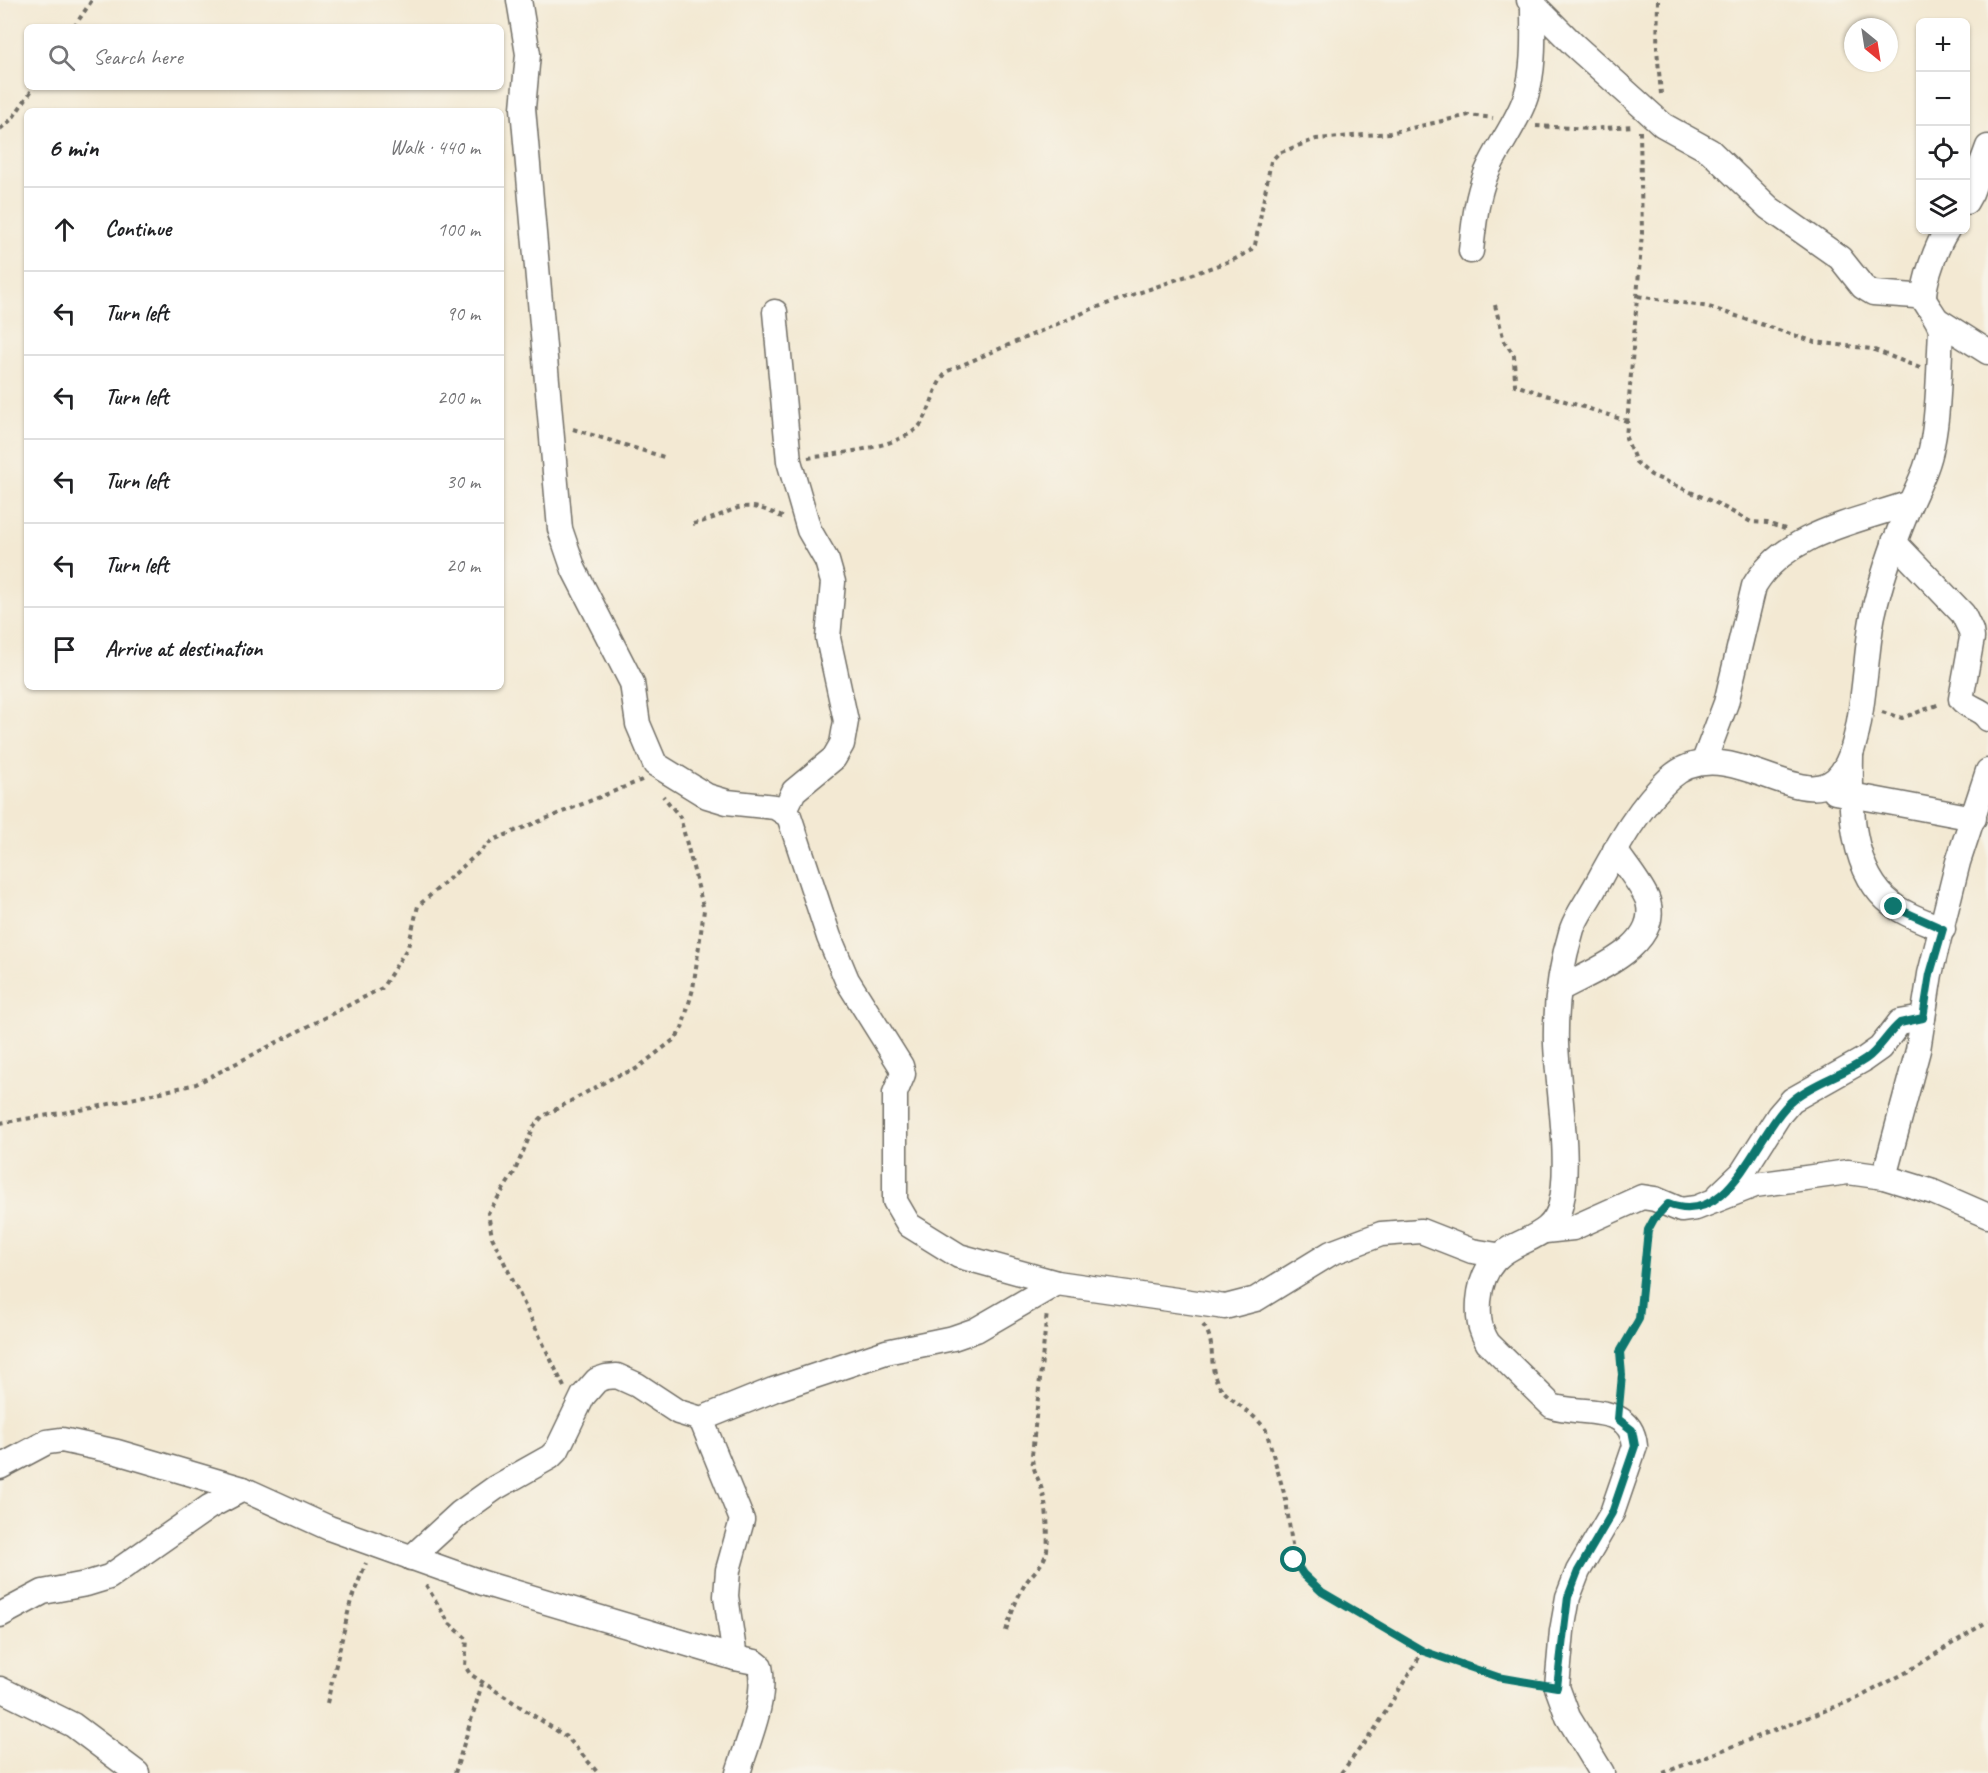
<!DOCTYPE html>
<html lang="en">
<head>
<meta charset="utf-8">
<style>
  :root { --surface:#fff; --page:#f2f2f2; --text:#202124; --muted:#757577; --line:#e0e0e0 }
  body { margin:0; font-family:Caveat,sans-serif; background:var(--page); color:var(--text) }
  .controls { position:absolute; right:18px; top:18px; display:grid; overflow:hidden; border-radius:9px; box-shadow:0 2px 4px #0004 }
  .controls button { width:54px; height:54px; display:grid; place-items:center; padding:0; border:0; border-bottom:2px solid var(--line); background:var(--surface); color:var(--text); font:30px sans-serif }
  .compass { position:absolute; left:1844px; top:18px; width:54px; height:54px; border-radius:50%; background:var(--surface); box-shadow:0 2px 4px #0004; rotate:150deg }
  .stop { position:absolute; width:18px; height:18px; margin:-14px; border:4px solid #0f766e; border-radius:50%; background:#fff }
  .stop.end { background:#0f766e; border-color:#fff; box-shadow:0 2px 6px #0008 }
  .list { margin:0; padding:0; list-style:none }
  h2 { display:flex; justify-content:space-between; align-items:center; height:78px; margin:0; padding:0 24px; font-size:26px }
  h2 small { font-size:20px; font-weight:400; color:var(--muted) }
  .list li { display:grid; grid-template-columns:39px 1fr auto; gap:18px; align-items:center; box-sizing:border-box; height:84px; padding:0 24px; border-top:2px solid var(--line) }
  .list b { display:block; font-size:22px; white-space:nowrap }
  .list em { font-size:20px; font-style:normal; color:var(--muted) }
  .icon { flex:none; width:33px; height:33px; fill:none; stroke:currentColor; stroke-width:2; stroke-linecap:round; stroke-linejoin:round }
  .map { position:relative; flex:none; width:1988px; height:1773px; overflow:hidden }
  .search { position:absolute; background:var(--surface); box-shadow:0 2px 4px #0004; left:24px; top:24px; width:480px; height:66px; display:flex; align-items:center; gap:15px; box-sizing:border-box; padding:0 21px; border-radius:9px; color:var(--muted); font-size:22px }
  .panel { position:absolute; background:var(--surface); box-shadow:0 2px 4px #0004; left:24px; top:108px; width:480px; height:582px; border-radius:9px }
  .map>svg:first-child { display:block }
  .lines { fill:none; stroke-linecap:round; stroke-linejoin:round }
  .minor-casing { stroke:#716e66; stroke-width:27 }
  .path { stroke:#716e66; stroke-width:4; stroke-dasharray:4.5 4.5; stroke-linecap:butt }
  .minor { stroke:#fff; stroke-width:24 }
  .route { stroke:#0f766e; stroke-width:8 }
</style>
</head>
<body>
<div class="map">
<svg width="1988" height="1773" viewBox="0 0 1988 1773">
  <rect width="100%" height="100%" fill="#f7f3e8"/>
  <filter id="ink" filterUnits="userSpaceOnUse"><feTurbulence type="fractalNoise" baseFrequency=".0167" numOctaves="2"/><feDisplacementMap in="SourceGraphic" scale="12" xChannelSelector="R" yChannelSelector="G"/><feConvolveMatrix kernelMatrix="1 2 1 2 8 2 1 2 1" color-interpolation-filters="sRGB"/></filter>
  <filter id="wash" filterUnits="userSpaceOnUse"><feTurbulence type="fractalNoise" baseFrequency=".008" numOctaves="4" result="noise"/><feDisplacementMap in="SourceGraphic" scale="24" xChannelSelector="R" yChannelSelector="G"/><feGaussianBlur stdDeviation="1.35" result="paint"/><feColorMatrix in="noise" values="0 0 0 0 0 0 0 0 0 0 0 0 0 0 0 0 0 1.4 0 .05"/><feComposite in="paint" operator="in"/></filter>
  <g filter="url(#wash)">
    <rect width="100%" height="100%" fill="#f3e9d3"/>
  </g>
  <g filter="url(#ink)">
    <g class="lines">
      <!-- minor casing -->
      <g class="minor-casing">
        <g id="minor">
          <path d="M519 0 528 54 523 108 560 529 574 570 632 683 638 724 655 764 707 796 727 802 775 807 789 816 829 937 847 980 901 1066 903 1074 895 1093V1201L909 1225 959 1256 1057 1283 1225 1307 1256 1299 1331 1253 1381 1234 1421 1231 1472 1251 1497 1255"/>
          <path d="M1529 0 1574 45 1663 125 1710 151 1769 208 1840 258 1863 287 1873 293 1915 296 1924 299"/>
          <path d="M1966 202 1971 193 1988 147"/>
          <path d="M1471 251C1474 225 1476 199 1486 174 1497 147 1517 124 1526 96 1535 67 1533 34 1533 4"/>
          <path d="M775 312 789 461 809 530 827 561 833 582 828 638 846 721 842 744 834 758 794 791 784 812"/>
          <path d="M1939 321 1988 352"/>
          <path d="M1894 542 1963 614 1971 631 1972 638 1961 699C1969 709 1981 708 1988 719"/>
          <path d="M1851 756C1850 805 1850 873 1893 905 1907 916 1927 922 1943 929"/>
          <path d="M1704 761 1726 703 1754 586C1785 533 1856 522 1910 503"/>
          <path d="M1835 792 1974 818"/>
          <path d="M1560 989C1592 971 1661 947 1648 901 1643 886 1624 864 1615 850"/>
          <path d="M1884 1177 1918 1050 1930 974 1958 862 1988 771"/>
          <path d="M1719 1195 1742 1173 1779 1115 1792 1100 1863 1060 1880 1048 1900 1022 1923 1018"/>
          <path d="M1545 1231 1573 1228 1642 1197 1655 1199 1681 1210 1696 1208 1755 1185 1848 1172 1884 1177 1933 1192 1988 1216"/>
          <path d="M701 1419 742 1520 728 1570 726 1596 735 1658"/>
          <path d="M0 1467 47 1442 62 1440 117 1452 243 1489 329 1528 483 1583 735 1658 755 1662 760 1666C767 1700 748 1740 738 1773"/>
          <path d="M411 1558 460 1513 495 1488 550 1457 557 1450 583 1396 597 1380 606 1377 617 1376 637 1385 678 1412 701 1419 773 1390 886 1352 953 1338 976 1330 1057 1283"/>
          <path d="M0 1615 43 1592 86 1584 109 1577 209 1507 243 1489"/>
          <path d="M0 1689 73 1725 137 1773"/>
          <path d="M1602 1773 1568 1717 1557 1687 1562 1631 1568 1597 1578 1571 1612 1513 1635 1446C1631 1402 1581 1416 1552 1406L1488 1343C1479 1328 1478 1318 1479 1301 1485 1229 1550 1254 1561 1204 1571 1161 1558 1090 1556 1044 1555 1006 1561 965 1572 929 1577 915 1587 902 1594 889 1615 851 1637 808 1670 778 1727 727 1808 823 1842 772 1865 739 1864 656 1873 615 1881 579 1893 545 1907 511 1916 489 1928 469 1932 445 1939 412 1939 364 1941 330 1938 318 1930 311 1925 301 1920 288 1939 241 1947 230"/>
        </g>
      </g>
      <!-- path -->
      <g class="path">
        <path d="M1658 0 1657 49 1661 94"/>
        <path d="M74 27 92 0"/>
        <path d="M1536 126 1590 129 1633 126"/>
        <path d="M0 129 12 119 34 87"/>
        <path d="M1640 131 1642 233 1626 438 1636 462 1651 475 1716 503 1751 522 1767 523 1785 529"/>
        <path d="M1638 296 1709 307 1815 342 1872 349 1920 368"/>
        <path d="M1495 305 1504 341 1514 355 1515 385 1627 421"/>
        <path d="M573 429 667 458"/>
        <path d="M808 458C835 454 904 447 921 424 933 407 933 385 948 371L1092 309 1233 260 1250 251 1255 245 1271 161 1279 153 1316 139 1390 133 1469 115 1493 118"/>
        <path d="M693 524C738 514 736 494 784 518"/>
        <path d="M1882 712 1902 718 1940 704"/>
        <path d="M0 1123 92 1108 196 1084 382 988 408 947 418 906 493 840 642 780"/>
        <path d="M1203 1325C1218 1343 1206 1369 1221 1388 1234 1404 1254 1413 1266 1430L1286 1500 1294 1560 1303 1574 1322 1592 1423 1651 1498 1677 1537 1684"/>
        <path d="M564 1387 492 1237 488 1213 514 1173 534 1126 542 1117 614 1077 636 1069 676 1038 682 1028 693 989 704 910 680 817 663 796"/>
        <path d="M1620 1398V1352L1639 1319 1649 1230 1653 1220"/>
        <path d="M426 1585 449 1623 467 1639 465 1666 470 1674 568 1738 598 1773"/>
        <path d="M1006 1631C1011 1615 1016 1599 1025 1584 1032 1573 1045 1564 1047 1550 1049 1531 1047 1508 1042 1490 1038 1477 1032 1469 1032 1455L1047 1312"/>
        <path d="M327 1703 351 1600 366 1563"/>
        <path d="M455 1773 482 1684"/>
        <path d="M1341 1773 1375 1729 1423 1651"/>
        <path d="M1663 1773 1858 1698 1907 1672 1988 1621"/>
      </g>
      <!-- minor -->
      <use href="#minor" class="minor"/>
    </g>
  </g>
  <g class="lines" filter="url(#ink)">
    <!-- route -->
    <path class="route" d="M1294 1560 1303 1574 1322 1592 1423 1651 1498 1677 1557 1687 1568 1597 1578 1571 1612 1513 1635 1446 1632 1430 1618 1419 1622 1375 1620 1352 1639 1319 1648 1230 1654 1219 1668 1204C1732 1230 1757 1128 1794 1099 1815 1082 1843 1075 1866 1059 1880 1049 1887 1034 1900 1023L1923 1018 1930 974 1943 929 1894 907"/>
  </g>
</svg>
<div class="controls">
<button>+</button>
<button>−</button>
<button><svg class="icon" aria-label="locate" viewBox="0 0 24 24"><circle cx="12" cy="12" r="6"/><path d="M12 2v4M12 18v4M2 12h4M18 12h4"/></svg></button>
<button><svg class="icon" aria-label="layers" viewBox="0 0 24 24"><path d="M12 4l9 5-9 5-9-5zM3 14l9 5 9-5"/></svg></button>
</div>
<svg class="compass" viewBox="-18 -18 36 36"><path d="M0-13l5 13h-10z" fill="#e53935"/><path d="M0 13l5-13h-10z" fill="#757577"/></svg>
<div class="stop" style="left:1294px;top:1560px"></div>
<div class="stop end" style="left:1894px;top:907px"></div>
<div class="search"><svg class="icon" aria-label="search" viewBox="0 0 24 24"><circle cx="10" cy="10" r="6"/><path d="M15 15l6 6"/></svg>Search here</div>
<section class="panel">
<h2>6 min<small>Walk · 440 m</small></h2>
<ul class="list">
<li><svg class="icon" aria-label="ahead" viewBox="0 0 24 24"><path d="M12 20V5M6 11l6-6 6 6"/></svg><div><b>Continue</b></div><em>100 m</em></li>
<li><svg class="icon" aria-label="left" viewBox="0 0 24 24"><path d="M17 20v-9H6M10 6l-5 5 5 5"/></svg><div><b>Turn left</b></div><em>90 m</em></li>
<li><svg class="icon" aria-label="left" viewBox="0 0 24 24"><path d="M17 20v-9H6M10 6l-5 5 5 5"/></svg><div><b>Turn left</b></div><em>200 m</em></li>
<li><svg class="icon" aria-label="left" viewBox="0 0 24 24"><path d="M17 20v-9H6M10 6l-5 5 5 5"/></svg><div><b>Turn left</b></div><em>30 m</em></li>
<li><svg class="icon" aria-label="left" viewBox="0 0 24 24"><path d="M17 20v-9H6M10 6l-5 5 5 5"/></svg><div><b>Turn left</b></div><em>20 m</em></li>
<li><svg class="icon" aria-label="arrive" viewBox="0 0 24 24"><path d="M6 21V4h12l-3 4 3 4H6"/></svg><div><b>Arrive at destination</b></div></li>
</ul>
</section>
</div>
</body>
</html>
